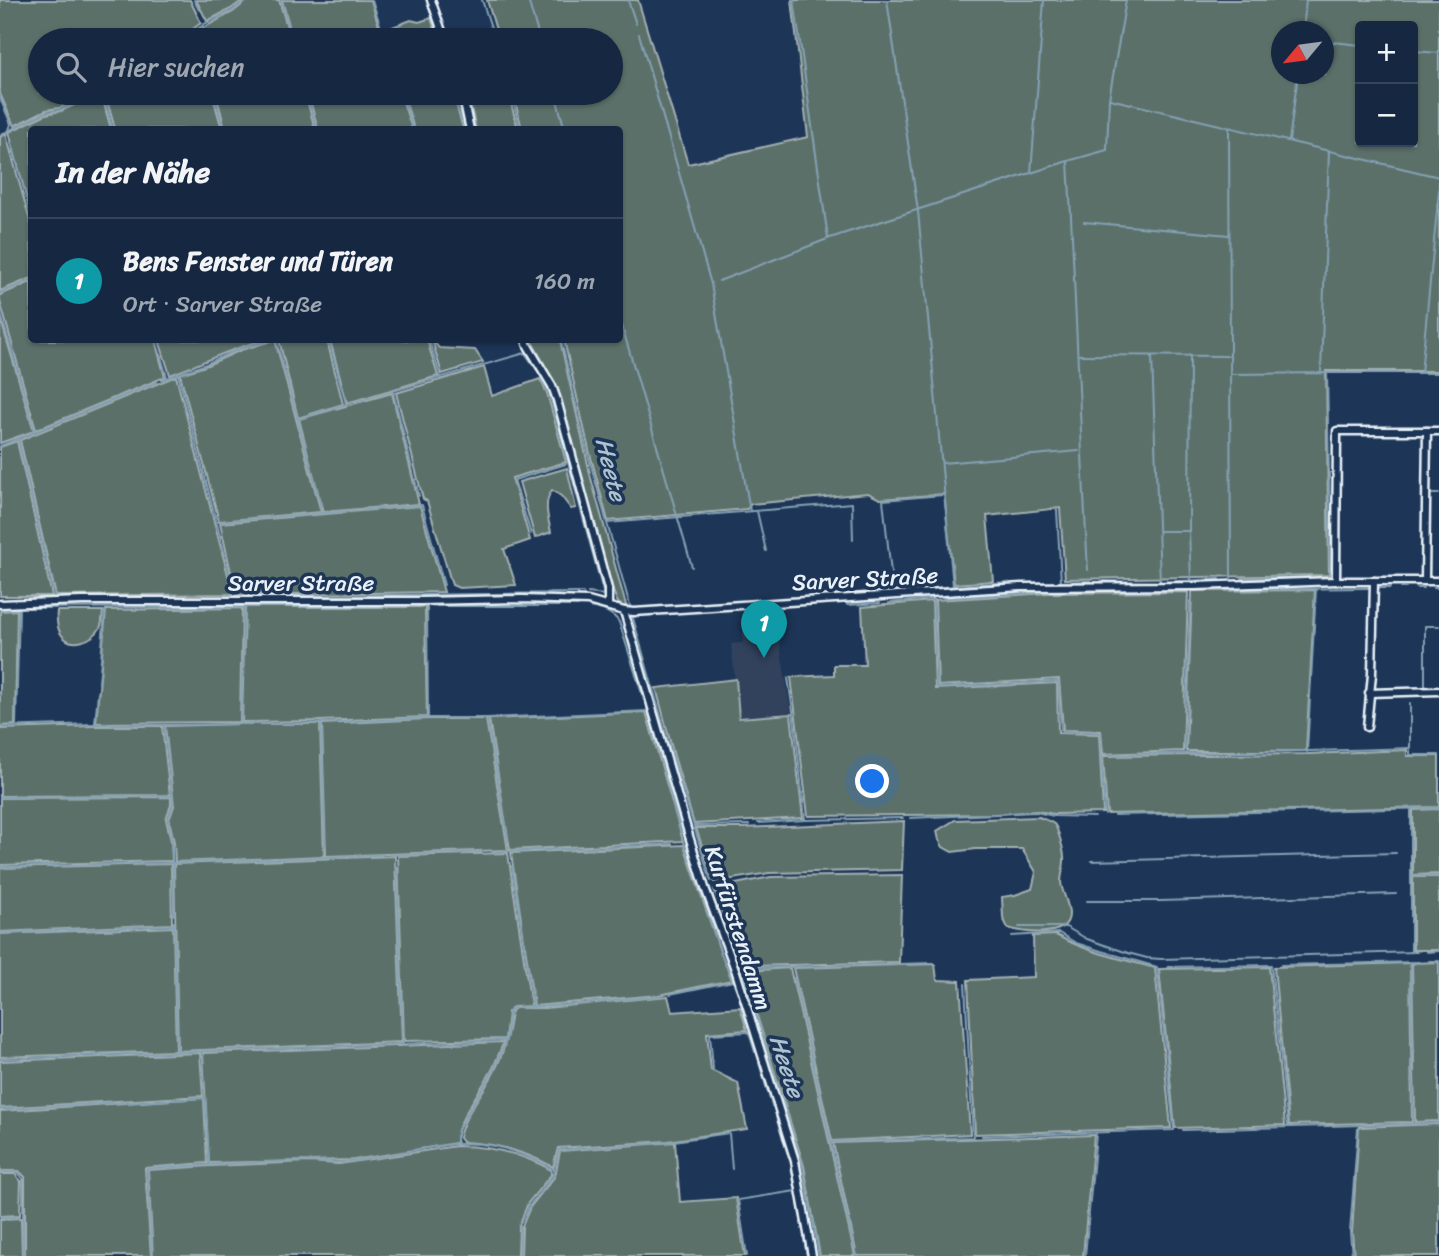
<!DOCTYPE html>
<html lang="de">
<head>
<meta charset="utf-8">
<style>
  :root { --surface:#162841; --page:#1f3048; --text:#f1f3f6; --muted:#9ea6b1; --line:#35445a; --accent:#ff9aa2 }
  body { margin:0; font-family:Sriracha,sans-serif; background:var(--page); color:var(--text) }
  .controls { position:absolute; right:21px; top:21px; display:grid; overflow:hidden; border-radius:7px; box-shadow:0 2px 5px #0004 }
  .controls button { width:63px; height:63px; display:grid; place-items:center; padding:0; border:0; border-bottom:2px solid var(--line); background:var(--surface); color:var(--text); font:35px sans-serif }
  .compass { position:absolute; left:1271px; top:21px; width:63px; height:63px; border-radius:50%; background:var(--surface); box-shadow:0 2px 5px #0004; rotate:241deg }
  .you { position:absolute; left:873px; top:782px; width:24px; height:24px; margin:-18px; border:5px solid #fff; border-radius:50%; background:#1a73e8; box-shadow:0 0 0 10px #1a73e833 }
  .badge { display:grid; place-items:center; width:46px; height:46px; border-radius:50%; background:var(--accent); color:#fff; font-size:23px; font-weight:700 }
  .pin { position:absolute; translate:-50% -58px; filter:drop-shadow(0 2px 4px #0008) }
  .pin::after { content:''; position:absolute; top:37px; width:24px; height:21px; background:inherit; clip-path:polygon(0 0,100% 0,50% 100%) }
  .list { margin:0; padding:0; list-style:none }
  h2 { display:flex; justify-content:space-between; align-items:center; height:91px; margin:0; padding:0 28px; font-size:30px }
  h2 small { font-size:23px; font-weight:400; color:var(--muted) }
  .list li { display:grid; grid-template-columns:46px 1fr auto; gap:21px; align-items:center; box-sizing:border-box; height:126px; padding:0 28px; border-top:2px solid var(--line) }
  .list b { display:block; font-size:26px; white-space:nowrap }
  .list p { margin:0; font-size:23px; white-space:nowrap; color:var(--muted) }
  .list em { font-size:23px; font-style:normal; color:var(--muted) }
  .icon { flex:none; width:38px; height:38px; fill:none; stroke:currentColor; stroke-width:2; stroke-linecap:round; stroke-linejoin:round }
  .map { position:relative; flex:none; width:1439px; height:1256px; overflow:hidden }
  .search { position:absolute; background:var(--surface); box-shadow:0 2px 5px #0004; left:28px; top:28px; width:595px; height:77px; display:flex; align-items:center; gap:18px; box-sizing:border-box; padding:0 24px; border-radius:38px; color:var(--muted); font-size:26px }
  .panel { position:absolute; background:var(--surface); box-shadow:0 2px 5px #0004; left:28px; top:126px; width:595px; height:217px; border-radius:7px }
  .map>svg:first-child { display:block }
  .built { fill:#31435d }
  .green { fill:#5b6f6b; stroke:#a2b0b2; stroke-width:2; fill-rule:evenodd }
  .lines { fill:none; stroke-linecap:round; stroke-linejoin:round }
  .stream { stroke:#84a2b3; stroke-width:2 }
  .street-casing { stroke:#e8f1f8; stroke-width:11 }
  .street { stroke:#1d3557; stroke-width:6 }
  .labels { text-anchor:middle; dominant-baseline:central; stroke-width:7; stroke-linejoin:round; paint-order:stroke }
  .street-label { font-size:23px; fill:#e8f1f8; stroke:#1d3557 }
  .water-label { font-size:24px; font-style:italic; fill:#aec3d0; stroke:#1d3557 }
</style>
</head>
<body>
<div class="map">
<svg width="1439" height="1256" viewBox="0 0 1439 1256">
  <rect width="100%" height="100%" fill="#1d3557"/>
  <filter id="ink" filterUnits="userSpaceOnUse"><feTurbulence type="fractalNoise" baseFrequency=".0143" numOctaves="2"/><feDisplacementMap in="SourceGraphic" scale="14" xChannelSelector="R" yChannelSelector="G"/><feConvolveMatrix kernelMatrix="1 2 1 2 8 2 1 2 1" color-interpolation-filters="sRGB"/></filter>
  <g filter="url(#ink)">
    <!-- built -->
    <path class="built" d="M774 607 791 714 739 718 731 644 743 643 742 633 750 631 747 609Z"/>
    <!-- green -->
    <g class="green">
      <path d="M0 0H190L201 23 178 40H40V93H95L59 108 46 110 14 126 0 94Z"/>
      <path d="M196 0H243L231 9 207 21Z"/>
      <path d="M248 0H279L291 40H202L199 30 233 12Z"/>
      <path d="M282 0H371L383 40H293Z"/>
      <path d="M487 0H638L688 164 808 137 792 0H1439V371H1326L1329 575 1065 579 1060 508 987 516 993 581 954 584 944 494 880 499 868 493 751 504 747 509 608 521 589 450 564 340H620V130L522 129 513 93H611V40H499ZM1360 26H1413V142H1360ZM1282 32H1324V74H1282Z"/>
      <path d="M431 18 438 40H387L384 30 411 20 419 22Z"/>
      <path d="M101 93 111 129 32 130 31 215 9 132 46 114 61 111Z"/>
      <path d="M105 93H212L222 129H115Z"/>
      <path d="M216 93H305L315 129H225Z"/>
      <path d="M308 93H400L412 129H318Z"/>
      <path d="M403 93H453L463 129H414Z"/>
      <path d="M476 93H508L518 129H476L468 95Z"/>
      <path d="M6 134 31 225 32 278 0 291V137Z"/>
      <path d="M31 282 32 340H155L165 377 36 430 0 301V295Z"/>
      <path d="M0 317 34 431 0 443Z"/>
      <path d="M159 340H264C231 348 201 364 170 375Z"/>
      <path d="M275 340 321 512 219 521 180 374 205 366 241 350Z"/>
      <path d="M279 340H327L343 404 298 418Z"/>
      <path d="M330 340H427L438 376 347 403Z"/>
      <path d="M432 340 439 348 475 350 483 362 442 374Z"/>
      <path d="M531 340H560L591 478 627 609 618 603 613 591 558 389Z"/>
      <path d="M484 367 492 396 540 379 547 393 566 462 512 478 530 540 504 549 516 585 459 588 452 585 427 501 423 499 396 393Z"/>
      <path d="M176 376 233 594 56 596 20 440Z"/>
      <path d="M392 393 419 504 323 512 299 419Z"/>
      <path d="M17 441 52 596H0V447Z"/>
      <path d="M567 468 576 508 571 509 561 496 552 490C543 502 548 518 551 532L535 538 519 482Z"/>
      <path d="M420 506 444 592 236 595 220 523Z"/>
      <path d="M1315 590 1306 751H1186L1192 591Z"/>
      <path d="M1188 592 1183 751 1103 754 1101 731 1063 730 1059 679 938 686 935 600 1049 593Z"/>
      <path d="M932 601 935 689 1057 683 1058 733 1099 734 1103 813 1054 814 1037 811 999 814 808 816 791 677 834 675V665H865L862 607Z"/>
      <path d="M245 607H425L427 717 319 721 242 722Z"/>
      <path d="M242 608 240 722 96 723 106 610Z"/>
      <path d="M17 610 15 725 0 726V611Z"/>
      <path d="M57 611H103C102 617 103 623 100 628 93 641 70 649 61 634 57 628 56 617 57 611Z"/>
      <path d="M736 679 739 718 791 714 803 818 694 824 674 756 656 688Z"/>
      <path d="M646 712 683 841 510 850 489 719Z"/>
      <path d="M428 719H486L508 850 326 856 322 724Z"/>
      <path d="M241 724H320L324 856 175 862 174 842 169 820 174 806 165 726Z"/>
      <path d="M94 726H162L170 795 0 796V729Z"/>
      <path d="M1407 750V756H1439V807L1107 814 1103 756 1308 754Z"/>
      <path d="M171 797V805L166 819 171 841 172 861 0 865V798Z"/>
      <path d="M1439 809V874L1413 875V810Z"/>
      <path d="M1039 817C1043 819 1050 821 1054 824 1058 828 1065 854 1064 860 1064 868 1061 875 1061 882 1062 893 1069 903 1069 914 1069 939 1023 933 1008 928L1003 918 1002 897 1015 895 1032 889 1036 872 1022 849H976L952 852 943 847 939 840 937 831 955 820Z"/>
      <path d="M904 821 902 870 769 873 714 882 696 828H741Z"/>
      <path d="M684 845 721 954 732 980 659 995 534 1006 511 853Z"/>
      <path d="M508 853 531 1006 513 1007 508 1012 505 1039 404 1041 398 856Z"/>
      <path d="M395 856 402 1042 178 1051 174 864Z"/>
      <path d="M171 864 172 924 0 932V868Z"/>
      <path d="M902 875 899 962 751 966 743 968 715 888 771 877Z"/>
      <rect x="1413" y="877" width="26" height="73"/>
      <path d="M173 927 176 1051 0 1057V934Z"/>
      <path d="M1056 935C1087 952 1121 959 1155 968L1171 1128 975 1134 968 980 1034 977 1033 936Z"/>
      <path d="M1439 962V1121L1415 1122 1412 963Z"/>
      <path d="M1410 963 1412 1122 1289 1125 1274 967Z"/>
      <path d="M935 964 937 980 960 981 970 1134 832 1141 793 968Z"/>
      <path d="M1269 967 1285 1125 1175 1128 1159 969Z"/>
      <path d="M790 968 855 1256H820L804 1166 743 971Z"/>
      <path d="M668 996 672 1012 740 1007 747 1030 707 1033 711 1070 738 1083 747 1129 668 1141 558 1148 553 1167C524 1151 495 1143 462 1142L459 1138C464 1113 484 1093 495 1070 505 1050 508 1033 511 1011L516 1008H545Z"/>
      <path d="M504 1042C500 1050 497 1059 493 1068 484 1087 454 1123 456 1143L354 1160 209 1163 203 1053Z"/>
      <path d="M200 1053 203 1096 0 1108V1061Z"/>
      <path d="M204 1098 207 1163 145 1168 151 1256H25V1177L19 1171H0V1111Z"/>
      <path d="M1439 1124V1256H1354L1352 1232 1359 1127Z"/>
      <path d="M1094 1135 1083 1256H857L833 1143Z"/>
      <path d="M675 1142 680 1202 736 1198 745 1256H521L522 1226 530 1207 555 1176 560 1151Z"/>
      <path d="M456 1146C490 1146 521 1153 551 1170V1175L528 1203 519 1226 518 1256H153L148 1170 210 1166 309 1162 339 1164Z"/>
      <path d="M0 1174H15L21 1181 20 1215 0 1216Z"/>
      <path d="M21 1218 22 1256H0V1219Z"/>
    </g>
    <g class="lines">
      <!-- stream -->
      <g class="stream">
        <path d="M194 0 199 10"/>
        <path d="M281 0 292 40"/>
        <path d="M372 0 385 40"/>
        <path d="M427 0 430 12"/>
        <path d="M482 0 495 40"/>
        <path d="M528 0 540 40"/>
        <path d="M628 0 636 24"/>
        <path d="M794 0 828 238"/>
        <path d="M887 0 918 211 953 586"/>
        <path d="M433 18 439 40"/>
        <path d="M198 31 200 40"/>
        <path d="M1303 32 1306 0"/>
        <path d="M639 34 711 284 750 511"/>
        <path d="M182 40 206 23 232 11 245 0"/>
        <path d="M1324 41 1360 45"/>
        <path d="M1413 51 1439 53"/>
        <path d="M103 93 113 130"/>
        <path d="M214 93 224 130"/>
        <path d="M307 93 317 130"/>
        <path d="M402 93 413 130"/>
        <path d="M456 93 465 130"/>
        <path d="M511 93 520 130"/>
        <path d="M555 93 565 130"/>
        <path d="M0 98 11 124 9 130"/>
        <path d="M1110 99 1439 177"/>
        <path d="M1229 128 1231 578"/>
        <path d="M0 135 46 112 60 110 99 93"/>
        <path d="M1289 141 1298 74"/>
        <path d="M11 142 32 218"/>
        <path d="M1068 162C1076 298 1080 434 1088 570"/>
        <path d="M1031 173 1044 0"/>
        <path d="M1084 222 1229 235"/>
        <path d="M719 281 830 238 1068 161 1107 150 1109 99 1126 0"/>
        <path d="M0 293 32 280"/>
        <path d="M0 311 35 431"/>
        <path d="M620 319 692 567"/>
        <path d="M156 340 167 377"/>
        <path d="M276 340 321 505"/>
        <path d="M429 340 441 378"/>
        <path d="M561 340 587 451 630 606"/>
        <path d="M1079 355 1228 356"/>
        <path d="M1190 355 1189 531 1191 581"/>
        <path d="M1152 356 1160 582"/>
        <path d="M1321 371 1329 150"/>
        <path d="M1328 373H1439"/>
        <path d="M1421 373 1439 190"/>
        <path d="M178 374 233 586"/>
        <path d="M1231 374 1327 373 1331 577 1242 578"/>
        <path d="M162 380 206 364 241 348 267 341"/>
        <path d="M393 392 419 496"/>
        <path d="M355 402 525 353 539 373 549 392 604 595 588 593"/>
        <path d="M298 419 346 404 329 340"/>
        <path d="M18 439 55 599"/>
        <path d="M0 446 157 382"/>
        <path d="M942 463 1079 451"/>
        <path d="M1429 494H1439"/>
        <path d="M943 495 883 500 893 591 1008 582"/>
        <path d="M1057 510 1061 582"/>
        <path d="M757 511 766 551"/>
        <path d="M217 522 422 505 444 585"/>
        <path d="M607 523 852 503 853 540"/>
        <path d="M1159 531H1189"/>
        <path d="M531 534 514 480 566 464"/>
        <path d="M1101 581 1160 582 1220 579"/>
        <path d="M1031 583 1091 581"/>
        <path d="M1379 588H1390"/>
        <path d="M1401 588H1406"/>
        <path d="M1417 588H1423"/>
        <path d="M1434 588H1439"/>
        <path d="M1201 590 1368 588"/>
        <path d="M184 597 583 593"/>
        <path d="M111 598 173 597"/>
        <path d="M944 598 1056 591 1190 590"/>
        <path d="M24 599H64"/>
        <path d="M0 600H14"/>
        <path d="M889 603 933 599 937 688 1058 681 1061 731 1100 733 1105 815"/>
        <path d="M847 605 880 603"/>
        <path d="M427 606 428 717"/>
        <path d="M437 606H578"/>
        <path d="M589 607C602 609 612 612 619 622L644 700"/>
        <path d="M26 608 416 606"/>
        <path d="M0 609 19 608 16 725"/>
        <path d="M633 618 670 749 711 881"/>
        <path d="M788 678 794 718 805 819"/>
        <path d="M99 683 105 611"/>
        <path d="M1425 686V626H1439"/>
        <path d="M647 708 681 832"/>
        <path d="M487 718 508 840"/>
        <path d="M241 722 244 606"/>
        <path d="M95 723 98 693"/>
        <path d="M321 723 325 844"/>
        <path d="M164 726 173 805 168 819 172 841 174 915"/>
        <path d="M0 727 95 724 163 725 321 723 428 718H487L648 711"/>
        <path d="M1410 748V704"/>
        <path d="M1185 750 1190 601"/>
        <path d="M1307 752 1316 589"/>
        <path d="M1114 755C1213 752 1311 752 1410 748V755H1439"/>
        <path d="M0 797 170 796"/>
        <path d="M1411 810V951"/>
        <path d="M1114 815 1439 808"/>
        <path d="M910 818 1036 812 1054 816 1095 817"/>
        <path d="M758 823 805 820 903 818"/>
        <path d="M694 826 749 825"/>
        <path d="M684 843 699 884"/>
        <path d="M492 852 672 844"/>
        <path d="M392 855 482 852"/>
        <path d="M1091 861 1396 853"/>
        <path d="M512 866 533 1006"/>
        <path d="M0 867 173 863 382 855"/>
        <path d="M397 868 403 1043"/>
        <path d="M1412 876H1439"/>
        <path d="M714 889 742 970 803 1167 819 1256"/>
        <path d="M702 894 721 953 738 993"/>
        <path d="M1087 901H1160L1396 894"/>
        <path d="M174 922 177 1051"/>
        <path d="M1019 927H1066L1087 939 1128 953 1147 958 1161 959 1417 952"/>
        <path d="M0 933 174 925"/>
        <path d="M1427 952 1439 951"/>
        <path d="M1429 961H1439"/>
        <path d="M1411 962 1413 1122"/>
        <path d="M1281 965 1419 962"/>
        <path d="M1168 967 1271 965 1288 1127"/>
        <path d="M751 968 934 963"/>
        <path d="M794 978 856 1256"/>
        <path d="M670 994 733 981"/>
        <path d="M740 1000 746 1022"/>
        <path d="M749 1033 755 1052"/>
        <path d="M202 1052 204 1089"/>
        <path d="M0 1059 506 1040"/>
        <path d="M759 1063 772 1106"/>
        <path d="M713 1069 710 1034 749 1032"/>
        <path d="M0 1109 205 1098 209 1164"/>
        <path d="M776 1117 789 1158"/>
        <path d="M1183 1130 1439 1123"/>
        <path d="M982 1136 1174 1130 1157 967 1101 951 1076 943 1059 933 1012 936"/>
        <path d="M831 1142 973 1137 965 984"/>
        <path d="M457 1143 456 1139 459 1128 494 1069 506 1040 509 1012 513 1008 567 1005 660 996"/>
        <path d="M554 1169 559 1150 667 1142 729 1133 732 1169"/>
        <path d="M0 1172H18L23 1179V1256"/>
        <path d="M798 1200 800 1216"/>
        <path d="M0 1217H20"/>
        <path d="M801 1223 803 1230"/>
        <path d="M804 1239 807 1256"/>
        <path d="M152 1256 147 1169C200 1165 254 1162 308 1161 318 1161 329 1163 340 1162 379 1160 418 1147 457 1144 491 1141 525 1153 554 1170L553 1175 529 1206 524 1219"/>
        <path d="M520 1256V1226"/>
        <path d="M747 1256 738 1200 796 1191 791 1168"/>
        <path d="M1085 1256 1096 1134"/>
        <path d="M1352 1256 1350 1232 1358 1128"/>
      </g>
      <!-- street casing -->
      <g class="street-casing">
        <g id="street">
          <path d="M431 0 445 40"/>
          <path d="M462 93 470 130"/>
          <path d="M526 340 528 346 552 386 557 400 608 589V606"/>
          <path d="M1336 581 1337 431H1439"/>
          <path d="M1425 581 1427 431"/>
          <path d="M0 604 82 601H421L522 599 588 601 624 611 634 612 1021 587 1195 586 1336 581H1439"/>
          <path d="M624 611 689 836 705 888 736 972 795 1161 812 1256"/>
          <path d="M1369 693 1439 691"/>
          <path d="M1367 727 1372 674 1374 581"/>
        </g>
      </g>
      <!-- street -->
      <use href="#street" class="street"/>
    </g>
  </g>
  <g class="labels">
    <!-- street labels -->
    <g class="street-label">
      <text transform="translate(865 579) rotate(-3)">Sarver Straße</text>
      <text x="301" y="583">Sarver Straße</text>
      <text transform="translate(738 928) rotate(72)">Kurfürstendamm</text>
    </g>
    <!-- water labels -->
    <g class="water-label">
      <text transform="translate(611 469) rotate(76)">Heete</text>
      <text transform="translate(787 1066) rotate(72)">Heete</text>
    </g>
  </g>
</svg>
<div class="controls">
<button>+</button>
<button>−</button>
</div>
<svg class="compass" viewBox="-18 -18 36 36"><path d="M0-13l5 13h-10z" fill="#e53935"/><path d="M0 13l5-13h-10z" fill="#9ea6b1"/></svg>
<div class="you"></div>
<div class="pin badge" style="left:764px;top:658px;background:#0f9aa8">1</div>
<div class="search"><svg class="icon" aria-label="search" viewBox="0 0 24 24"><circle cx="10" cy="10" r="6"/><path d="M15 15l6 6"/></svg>Hier suchen</div>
<section class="panel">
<h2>In der Nähe<small></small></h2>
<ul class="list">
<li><span class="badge" style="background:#0f9aa8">1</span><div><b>Bens Fenster und Türen</b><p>Ort · Sarver Straße</p></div><em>160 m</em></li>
</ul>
</section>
</div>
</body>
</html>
